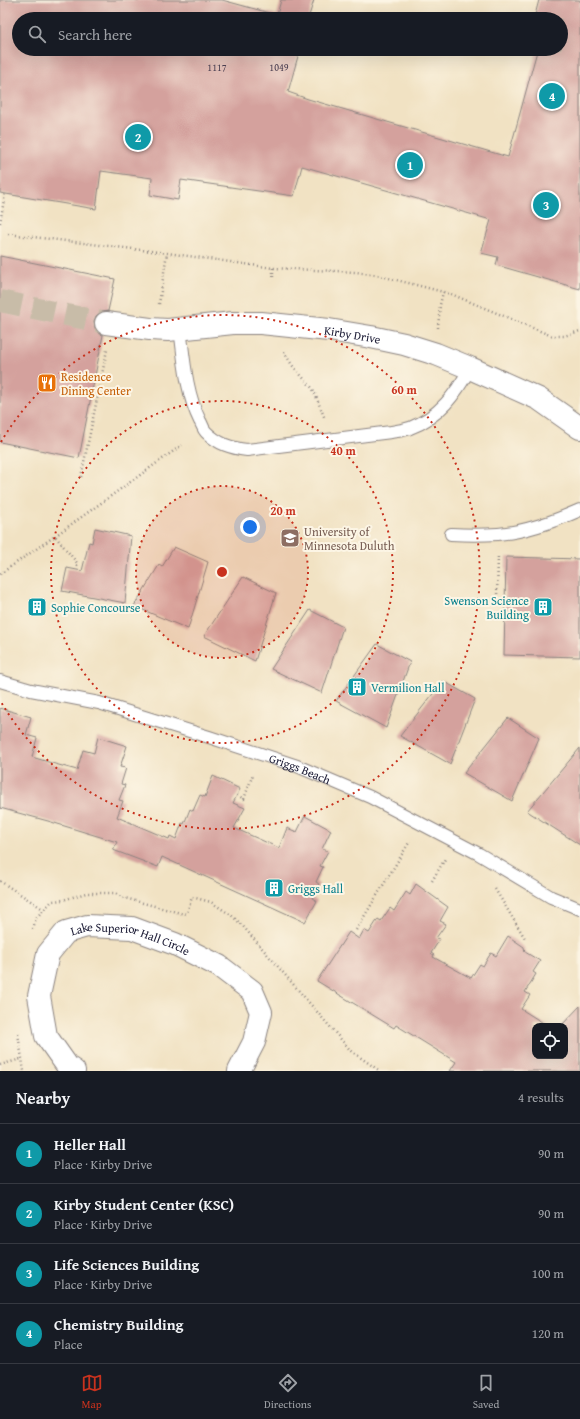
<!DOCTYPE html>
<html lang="en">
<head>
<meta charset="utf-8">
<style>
  :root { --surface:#171b24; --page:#20242c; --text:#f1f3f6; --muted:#9ea1a6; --line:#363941; --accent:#c8321e }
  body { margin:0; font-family:"Gentium Book Plus",serif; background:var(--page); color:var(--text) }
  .controls { position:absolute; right:12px; bottom:12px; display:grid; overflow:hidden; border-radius:8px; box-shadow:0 4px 16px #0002 }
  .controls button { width:36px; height:36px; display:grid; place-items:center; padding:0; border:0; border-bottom:1px solid var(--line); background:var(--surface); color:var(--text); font:20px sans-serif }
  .you { position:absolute; left:250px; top:527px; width:14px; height:14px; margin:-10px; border:3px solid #fff; border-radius:50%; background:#1a73e8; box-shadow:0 0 0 6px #1a73e833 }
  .badge { display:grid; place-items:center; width:26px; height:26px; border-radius:50%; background:var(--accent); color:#fff; font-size:13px; font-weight:700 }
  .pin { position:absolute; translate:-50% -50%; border:2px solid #fff; box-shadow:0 1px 4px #0006 }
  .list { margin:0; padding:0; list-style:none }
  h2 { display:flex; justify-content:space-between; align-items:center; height:52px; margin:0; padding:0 16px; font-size:17px }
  h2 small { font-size:13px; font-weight:400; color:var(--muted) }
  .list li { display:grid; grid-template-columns:26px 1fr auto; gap:12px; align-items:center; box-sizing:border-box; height:60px; padding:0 16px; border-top:1px solid var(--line) }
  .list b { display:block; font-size:15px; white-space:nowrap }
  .list p { margin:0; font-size:13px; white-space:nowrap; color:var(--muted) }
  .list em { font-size:13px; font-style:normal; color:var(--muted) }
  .icon { flex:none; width:22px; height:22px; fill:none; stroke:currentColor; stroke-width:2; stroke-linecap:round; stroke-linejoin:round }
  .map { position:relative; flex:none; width:580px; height:1071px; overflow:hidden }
  .search { position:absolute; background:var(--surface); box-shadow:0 4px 16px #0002; left:12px; right:12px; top:12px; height:44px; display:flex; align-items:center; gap:10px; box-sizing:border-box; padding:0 14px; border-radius:22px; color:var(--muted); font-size:15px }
  .sheet { height:292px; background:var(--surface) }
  nav { display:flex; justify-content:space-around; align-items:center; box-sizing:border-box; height:56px; border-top:1px solid var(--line); background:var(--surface); font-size:11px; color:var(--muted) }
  nav a { display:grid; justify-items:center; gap:2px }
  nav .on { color:var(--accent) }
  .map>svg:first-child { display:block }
  .building { fill:#d4a19d }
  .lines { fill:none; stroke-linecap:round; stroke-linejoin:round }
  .minor-tunnel { stroke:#c8bca8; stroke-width:22; stroke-dasharray:22 11; stroke-linecap:butt }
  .service-casing { stroke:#8a827f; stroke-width:14 }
  .minor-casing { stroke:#8a827f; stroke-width:24 }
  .path { stroke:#8a827f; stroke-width:2.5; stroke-dasharray:1 3; stroke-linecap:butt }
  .service { stroke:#fff; stroke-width:12 }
  .minor { stroke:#fff; stroke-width:22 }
  .ring { fill:none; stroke:#c8321e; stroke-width:2; stroke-dasharray:2 4 }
  .labels { text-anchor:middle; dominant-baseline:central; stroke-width:4; stroke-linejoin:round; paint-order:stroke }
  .number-label { font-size:10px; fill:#4e4254 }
  .street-label { font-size:12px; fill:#22223b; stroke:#fcf5e5 }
  .food-label { font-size:12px; fill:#c56008; stroke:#fcf5e5; text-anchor:start }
  .education-label { font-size:12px; fill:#785e54; stroke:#fcf5e5; text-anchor:start }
  .culture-label { font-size:12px; fill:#0d838f; stroke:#fcf5e5; text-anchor:start }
  .centre { fill:#c8321e; stroke:#fcf5e5; stroke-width:2 }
  .ring-label { font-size:12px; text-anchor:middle; font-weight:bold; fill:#c8321e; stroke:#fcf5e5; stroke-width:4; stroke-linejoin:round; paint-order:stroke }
</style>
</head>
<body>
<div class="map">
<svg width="580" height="1071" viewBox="0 0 580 1071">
  <rect width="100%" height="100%" fill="#fcf5e5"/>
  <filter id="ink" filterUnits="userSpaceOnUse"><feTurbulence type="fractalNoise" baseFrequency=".025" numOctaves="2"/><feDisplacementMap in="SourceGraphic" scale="8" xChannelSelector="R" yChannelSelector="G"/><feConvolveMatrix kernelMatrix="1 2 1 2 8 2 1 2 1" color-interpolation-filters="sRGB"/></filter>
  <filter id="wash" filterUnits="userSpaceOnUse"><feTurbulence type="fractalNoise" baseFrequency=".012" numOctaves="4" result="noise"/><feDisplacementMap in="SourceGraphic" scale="16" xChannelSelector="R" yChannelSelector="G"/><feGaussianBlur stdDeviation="0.9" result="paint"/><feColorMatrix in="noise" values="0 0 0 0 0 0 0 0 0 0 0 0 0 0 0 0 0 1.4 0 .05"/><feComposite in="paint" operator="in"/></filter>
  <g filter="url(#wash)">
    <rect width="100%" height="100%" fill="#f1e2c3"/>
    <g id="blocks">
      <!-- building -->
      <g class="building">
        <path d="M0 0H222L277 15 281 0H314L308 19H19V49H300L288 92 308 99 508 157 537 51 529 49H561V19H534L539 0H580V289L496 265 498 257 481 253 491 220 302 166 294 196 181 180 178 200 150 195 152 178 101 171 96 209 0 193Z"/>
        <path d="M0 256 115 279 108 311 101 312 96 316 94 321 95 328 98 333 103 335 79 458 0 442Z"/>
        <path d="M95 528 131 536 125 603 62 591 67 568 82 571 89 542 92 543Z"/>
        <path d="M174 547 208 562 188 629 134 606 159 565 162 567Z"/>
        <path d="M506 557 580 559V657L504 655Z"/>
        <path d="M243 577 276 593 255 661 204 636Z"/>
        <path d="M310 610 343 627 322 693 271 669Z"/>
        <path d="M377 644 410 662 386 728 336 701Z"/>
        <path d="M443 681 475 699 450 764 400 736Z"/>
        <path d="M0 708 31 717 26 735 37 738 32 757 55 764 77 770 83 750 94 753 98 737 127 746 120 767 126 768 121 784 125 785 119 800 123 801 117 817 169 839 170 836 176 839 182 823 184 824 190 809 193 811 200 795 205 797 213 776 240 789 233 803 245 808 234 828 279 848 287 828 297 832 305 816 331 830 322 849 328 851 320 866 323 867 316 882 319 884 312 898 317 901 305 922 162 857 158 867 113 850 117 842 48 821 0 808Z"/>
        <path d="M508 718 539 738 512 801 464 773Z"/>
        <path d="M580 748V845L527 811Z"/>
        <path d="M416 884 448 907 440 921 446 924 436 938 440 939 431 953 434 955 433 957 471 978 480 964 483 966 491 953 496 956 508 936 524 947 525 952 540 961 533 972 536 974 525 992 530 995 521 1009 548 1026H535V1056H565V1026H561L580 1006V1071H450L456 1062 396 1025 394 1028 317 981 349 932 359 939 364 930 369 933 378 919 381 921 390 908 394 911 406 892 410 895Z"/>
      </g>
    </g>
  </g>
  <g filter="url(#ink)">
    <use href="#blocks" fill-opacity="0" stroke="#8a827f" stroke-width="1"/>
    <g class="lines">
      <!-- minor-tunnel -->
      <path class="minor-tunnel" d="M0 301 106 323"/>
      <!-- service casing -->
      <g class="service-casing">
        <g id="service">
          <path d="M180 328C184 359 186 393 200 421 202 424 203 429 206 432 218 444 231 448 247 450L391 432C397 431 404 430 410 428 439 417 456 394 470 368"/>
          <path d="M451 534C467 535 482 535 498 534 526 532 555 521 580 510"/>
          <path id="s1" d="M0 681 31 690 99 703 209 737 297 766 370 797 479 854 551 897 580 909"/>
        </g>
      </g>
      <!-- minor casing -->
      <g class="minor-casing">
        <g id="minor">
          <path id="s2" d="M106 323 150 329 168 330 233 323H261L329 330 371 337 404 344 436 354 470 368 539 399 580 428"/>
          <path id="s3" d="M74 1071 68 1067 46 1036 39 996 48 954 66 932 87 926 132 928 175 944 219 966 252 991 261 1012 254 1042 239 1071"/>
        </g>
      </g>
      <!-- path -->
      <g class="path">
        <path d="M0 223 5 194"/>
        <path d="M8 234 167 253 273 268 356 272 377 275 451 294 552 336H564L580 331"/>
        <path d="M273 268V278"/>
        <path d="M159 304 167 253"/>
        <path d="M438 328 440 305 443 292"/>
        <path d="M284 352 292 365 313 389 325 419"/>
        <path d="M81 477 107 350"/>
        <path d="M55 536 182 445"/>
        <path d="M0 574 55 536 78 564 76 567"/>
        <path d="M497 598 498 555"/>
        <path d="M237 795 244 799 253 774"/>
        <path d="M0 881 43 909"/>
        <path d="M432 881 445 859"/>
        <path d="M495 889 526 940"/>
        <path d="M33 929 36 918 52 901 63 900 86 893H116L121 897 184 914 187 913 192 897 211 902 231 915 241 924 351 1051 380 1071"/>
        <path d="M356 930 410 841"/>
        <path d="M18 1034 24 1071"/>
        <path d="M0 1065 21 1059"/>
      </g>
      <!-- service -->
      <use href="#service" class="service"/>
      <!-- minor -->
      <use href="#minor" class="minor"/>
    </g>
  </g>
  <!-- distance rings -->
  <circle cx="222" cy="572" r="86" fill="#c8321e" fill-opacity=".12"/>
  <g class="ring">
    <circle cx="222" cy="572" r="86"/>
    <circle cx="222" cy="572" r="171"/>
    <path d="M1 442A257 257 0 1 1 1 702"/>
  </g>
  <!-- icons -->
  <defs>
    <g id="restaurant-square" transform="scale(1)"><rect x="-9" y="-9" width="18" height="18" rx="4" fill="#e8710a" stroke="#fcf5e5"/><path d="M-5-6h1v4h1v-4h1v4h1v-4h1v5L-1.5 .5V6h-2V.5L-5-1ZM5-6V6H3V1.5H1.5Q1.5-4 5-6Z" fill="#fff"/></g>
    <g id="university-square" transform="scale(1)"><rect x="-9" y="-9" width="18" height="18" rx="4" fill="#8d6e63" stroke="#fcf5e5"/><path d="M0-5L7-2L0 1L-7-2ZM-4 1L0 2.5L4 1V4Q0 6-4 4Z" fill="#fff"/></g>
    <g id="building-square" transform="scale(1)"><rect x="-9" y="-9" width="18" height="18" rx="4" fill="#0f9aa8" stroke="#fcf5e5"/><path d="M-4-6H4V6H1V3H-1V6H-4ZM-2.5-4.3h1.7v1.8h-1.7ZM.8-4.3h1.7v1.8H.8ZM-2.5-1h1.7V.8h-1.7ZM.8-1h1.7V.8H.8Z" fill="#fff"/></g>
  </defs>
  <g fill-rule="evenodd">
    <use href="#restaurant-square" x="47" y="383"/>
    <use href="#university-square" x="290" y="538"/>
    <use href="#building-square" x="37" y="607"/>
    <use href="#building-square" x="543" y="607"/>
    <use href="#building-square" x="357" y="687"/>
    <use href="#building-square" x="274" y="888"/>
  </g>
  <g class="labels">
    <!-- number labels -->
    <g class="number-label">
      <text x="217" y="67">1117</text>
      <text x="279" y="67">1049</text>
    </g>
    <!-- street labels -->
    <g class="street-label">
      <text stroke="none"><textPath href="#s2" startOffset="248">Kirby Drive</textPath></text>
      <text stroke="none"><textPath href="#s1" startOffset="313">Griggs Beach</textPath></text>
      <text stroke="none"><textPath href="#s3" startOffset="224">Lake Superior Hall Circle</textPath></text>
    </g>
    <!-- food labels -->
    <g class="food-label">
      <text x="61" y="376">Residence<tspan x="61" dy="14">Dining Center</tspan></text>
    </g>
    <!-- education labels -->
    <g class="education-label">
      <text x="304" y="531">University of<tspan x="304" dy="14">Minnesota Duluth</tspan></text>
    </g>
    <!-- culture labels -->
    <g class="culture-label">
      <text x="529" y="600" text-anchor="end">Swenson Science<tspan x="529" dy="14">Building</tspan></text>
      <text x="51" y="607">Sophie Concourse</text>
      <text x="371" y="687">Vermilion Hall</text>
      <text x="288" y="888">Griggs Hall</text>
    </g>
  </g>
  <circle cx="222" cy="572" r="6" class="centre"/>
  <g class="ring-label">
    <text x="404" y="394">60 m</text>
    <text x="343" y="455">40 m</text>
    <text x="283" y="515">20 m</text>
  </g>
</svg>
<div class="controls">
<button><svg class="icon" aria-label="locate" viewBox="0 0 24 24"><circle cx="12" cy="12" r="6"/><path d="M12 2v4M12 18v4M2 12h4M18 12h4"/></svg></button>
</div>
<div class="you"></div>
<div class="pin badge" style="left:410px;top:165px;background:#0f9aa8">1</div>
<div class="pin badge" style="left:138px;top:137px;background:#0f9aa8">2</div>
<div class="pin badge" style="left:546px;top:205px;background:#0f9aa8">3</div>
<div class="pin badge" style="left:552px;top:96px;background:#0f9aa8">4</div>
<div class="search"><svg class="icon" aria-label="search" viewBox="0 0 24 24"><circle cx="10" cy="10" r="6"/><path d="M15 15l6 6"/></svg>Search here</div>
</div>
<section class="sheet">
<h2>Nearby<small>4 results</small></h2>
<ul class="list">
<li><span class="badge" style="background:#0f9aa8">1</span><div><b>Heller Hall</b><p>Place · Kirby Drive</p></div><em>90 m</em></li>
<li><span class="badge" style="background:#0f9aa8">2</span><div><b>Kirby Student Center (KSC)</b><p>Place · Kirby Drive</p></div><em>90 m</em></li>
<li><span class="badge" style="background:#0f9aa8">3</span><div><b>Life Sciences Building</b><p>Place · Kirby Drive</p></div><em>100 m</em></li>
<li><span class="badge" style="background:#0f9aa8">4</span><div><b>Chemistry Building</b><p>Place</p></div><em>120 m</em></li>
</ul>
</section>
<nav>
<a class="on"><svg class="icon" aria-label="map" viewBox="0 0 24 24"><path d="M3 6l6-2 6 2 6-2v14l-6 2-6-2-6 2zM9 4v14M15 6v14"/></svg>Map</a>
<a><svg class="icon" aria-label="directions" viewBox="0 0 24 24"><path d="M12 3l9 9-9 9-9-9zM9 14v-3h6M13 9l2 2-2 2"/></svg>Directions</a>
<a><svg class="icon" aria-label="saved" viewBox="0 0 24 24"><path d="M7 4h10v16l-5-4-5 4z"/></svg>Saved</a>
</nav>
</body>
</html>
